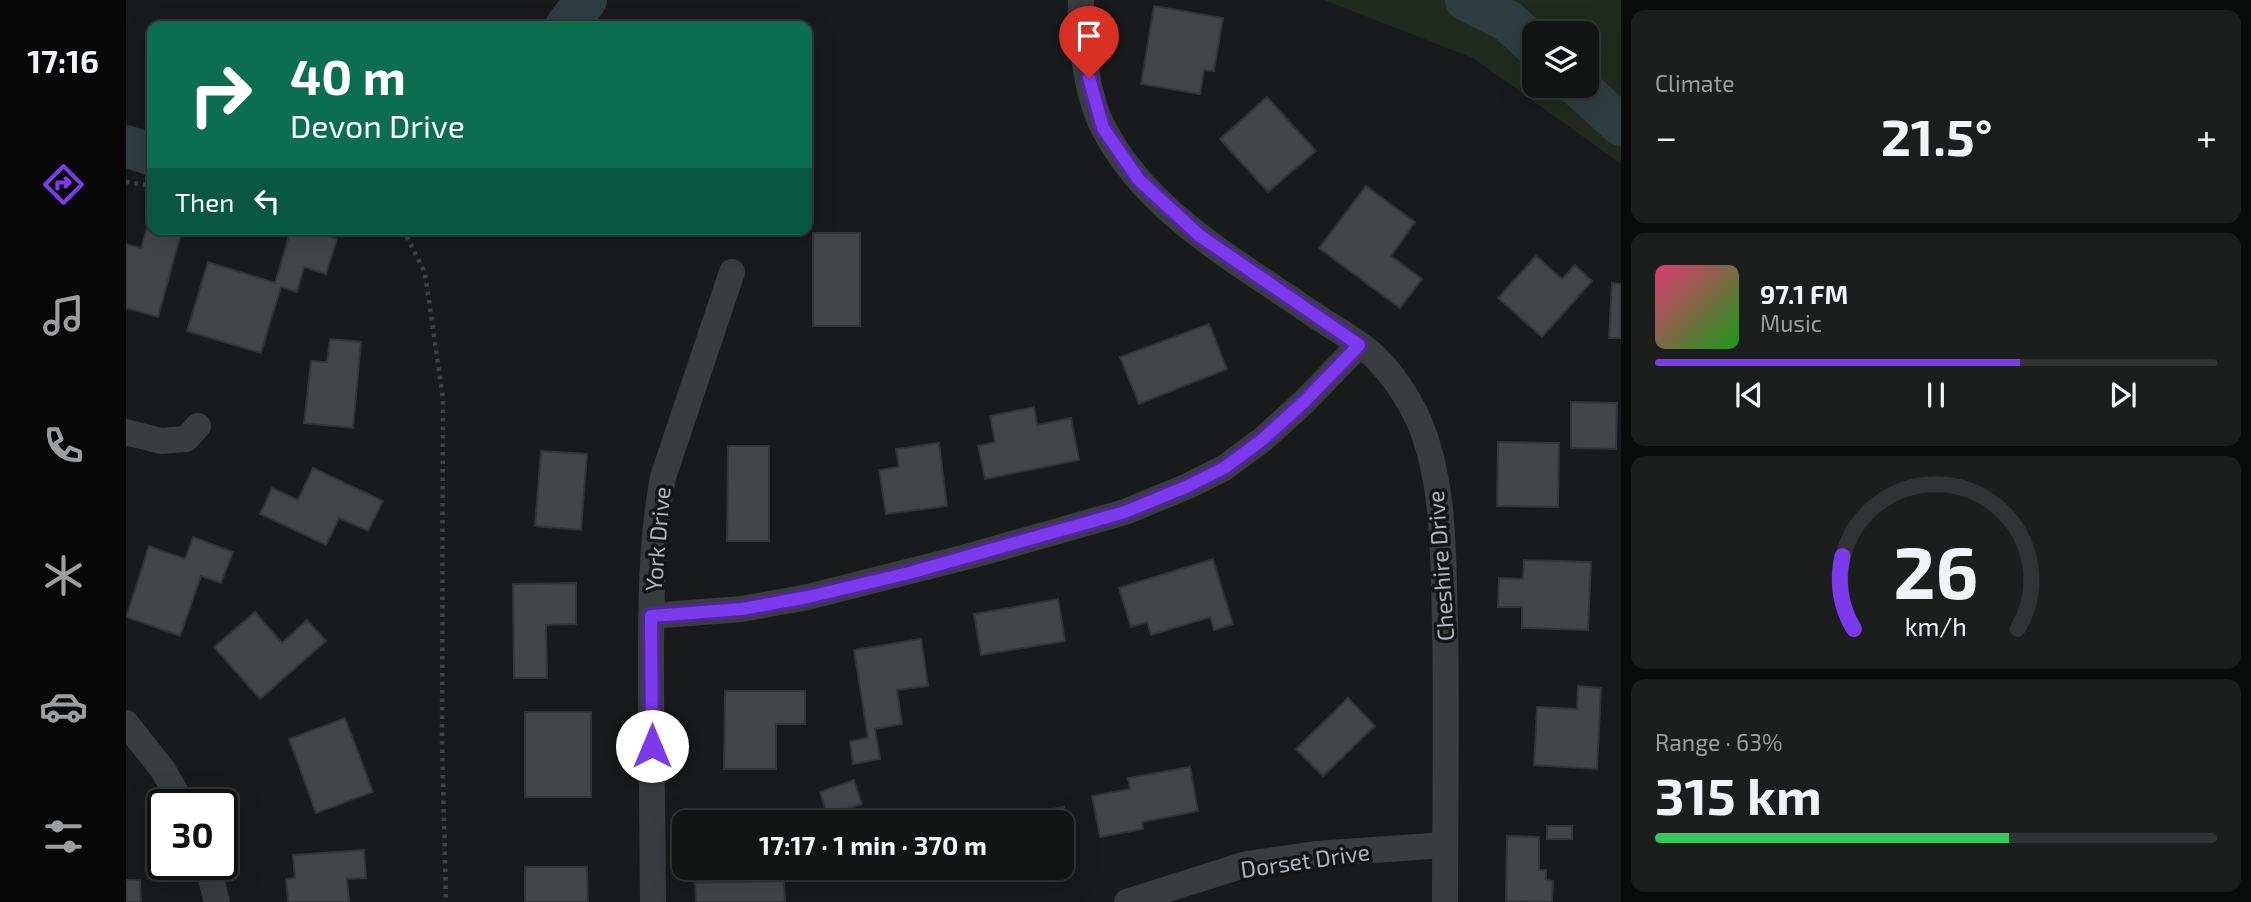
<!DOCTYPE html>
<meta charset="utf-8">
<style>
:root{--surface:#131414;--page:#1c1d1d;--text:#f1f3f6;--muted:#9d9ea0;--line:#323334;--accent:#7c3aed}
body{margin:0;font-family:"Exo 2",sans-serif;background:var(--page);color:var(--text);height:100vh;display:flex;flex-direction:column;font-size:26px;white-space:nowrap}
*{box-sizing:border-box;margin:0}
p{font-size:23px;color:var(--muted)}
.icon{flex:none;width:38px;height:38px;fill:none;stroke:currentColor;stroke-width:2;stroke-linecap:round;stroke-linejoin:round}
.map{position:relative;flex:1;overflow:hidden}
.details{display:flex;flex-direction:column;gap:10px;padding:10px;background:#0a0b0b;width:630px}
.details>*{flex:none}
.guide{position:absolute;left:21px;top:21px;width:665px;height:214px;border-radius:14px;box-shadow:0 7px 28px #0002,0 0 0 2px var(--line);background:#0b6e4f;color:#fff;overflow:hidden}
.controls{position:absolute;left:1396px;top:21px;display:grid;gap:14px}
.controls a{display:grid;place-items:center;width:77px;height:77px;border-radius:14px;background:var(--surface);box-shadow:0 7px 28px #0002,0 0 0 2px var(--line);font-size:35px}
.speed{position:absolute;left:21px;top:789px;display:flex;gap:14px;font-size:35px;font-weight:700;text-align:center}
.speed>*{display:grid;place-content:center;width:91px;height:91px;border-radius:50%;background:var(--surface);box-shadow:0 7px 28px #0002,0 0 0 2px var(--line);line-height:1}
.speed .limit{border:4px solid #111;border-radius:10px;background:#fff;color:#111}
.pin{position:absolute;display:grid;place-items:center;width:60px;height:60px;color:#fff;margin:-72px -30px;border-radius:50% 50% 50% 0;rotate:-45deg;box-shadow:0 0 7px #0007}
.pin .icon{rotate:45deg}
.me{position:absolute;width:77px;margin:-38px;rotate:0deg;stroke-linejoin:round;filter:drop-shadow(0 0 5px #0008)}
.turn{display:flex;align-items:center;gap:24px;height:147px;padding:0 28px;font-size:32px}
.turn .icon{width:91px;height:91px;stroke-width:2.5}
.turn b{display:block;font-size:49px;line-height:60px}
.then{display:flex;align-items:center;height:66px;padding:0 28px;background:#0003;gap:14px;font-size:26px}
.big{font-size:52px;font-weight:700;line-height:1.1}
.details .card{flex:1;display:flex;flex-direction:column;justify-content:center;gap:10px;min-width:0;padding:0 24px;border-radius:14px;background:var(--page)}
.details .dial{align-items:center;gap:0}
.dial svg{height:182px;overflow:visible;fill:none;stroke:var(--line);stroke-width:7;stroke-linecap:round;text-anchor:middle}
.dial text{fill:var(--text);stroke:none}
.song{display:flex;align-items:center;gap:21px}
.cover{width:84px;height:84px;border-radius:10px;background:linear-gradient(135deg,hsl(340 70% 55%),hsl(120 70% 35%))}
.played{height:7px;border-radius:4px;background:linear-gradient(90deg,var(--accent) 65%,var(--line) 65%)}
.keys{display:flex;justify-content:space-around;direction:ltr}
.heat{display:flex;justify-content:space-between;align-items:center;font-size:38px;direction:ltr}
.charge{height:10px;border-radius:5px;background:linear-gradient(90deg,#34c759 63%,var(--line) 0)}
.trip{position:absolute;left:546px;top:810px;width:402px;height:70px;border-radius:14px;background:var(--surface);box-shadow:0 7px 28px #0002,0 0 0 2px var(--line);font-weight:700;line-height:70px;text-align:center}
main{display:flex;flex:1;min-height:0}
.tabs{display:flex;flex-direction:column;width:126px;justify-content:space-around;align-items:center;background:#080808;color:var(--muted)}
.tabs .icon{width:49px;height:49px}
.tabs .current{color:var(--accent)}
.tabs b{font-size:32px;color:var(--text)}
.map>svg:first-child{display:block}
.green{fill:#222a20;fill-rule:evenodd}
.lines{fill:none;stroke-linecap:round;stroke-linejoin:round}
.river{stroke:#2e3d40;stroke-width:42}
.building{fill:#434548;stroke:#333437;stroke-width:2}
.path{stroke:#404447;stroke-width:4.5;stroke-dasharray:3.5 5;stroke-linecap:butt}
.minor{stroke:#3a3d40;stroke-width:26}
.route-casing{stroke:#51269a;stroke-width:18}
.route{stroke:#7c3aed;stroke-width:12}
.labels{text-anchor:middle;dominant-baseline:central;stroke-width:7;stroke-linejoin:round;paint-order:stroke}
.street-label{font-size:23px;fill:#abb5bb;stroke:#141516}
</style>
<main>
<nav class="tabs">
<b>17:16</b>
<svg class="icon current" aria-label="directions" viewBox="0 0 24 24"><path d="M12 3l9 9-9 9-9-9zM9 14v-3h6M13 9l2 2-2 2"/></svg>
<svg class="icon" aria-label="music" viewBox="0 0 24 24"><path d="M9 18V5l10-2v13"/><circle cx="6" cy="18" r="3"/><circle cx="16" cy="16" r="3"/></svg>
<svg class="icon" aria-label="phone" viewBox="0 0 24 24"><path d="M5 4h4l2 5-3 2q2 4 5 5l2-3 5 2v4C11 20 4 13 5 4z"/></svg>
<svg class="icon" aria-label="climate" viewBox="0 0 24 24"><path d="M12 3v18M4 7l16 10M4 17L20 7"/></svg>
<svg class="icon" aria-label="car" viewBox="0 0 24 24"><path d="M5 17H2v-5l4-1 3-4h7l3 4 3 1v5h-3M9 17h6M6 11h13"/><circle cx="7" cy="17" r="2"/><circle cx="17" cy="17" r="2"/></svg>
<svg class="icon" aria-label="filters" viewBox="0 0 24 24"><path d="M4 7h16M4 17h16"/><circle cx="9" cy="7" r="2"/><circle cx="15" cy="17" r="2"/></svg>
</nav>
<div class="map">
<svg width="1495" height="902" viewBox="0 0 1495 902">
<rect width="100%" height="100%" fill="#191a1b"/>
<path class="green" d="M1198 0H1495V164L1347 58ZM1409 33H1461V86H1409Z"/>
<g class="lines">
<path class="river" d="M1340 0 1382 21 1409 46
M440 26 460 0
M1452 86 1495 125
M0 146 26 155"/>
</g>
<path class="building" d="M1028 6 1097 18 1088 71 1078 70 1074 94 1015 84Z
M1141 97 1190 151 1142 192 1094 139Z
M1240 186 1289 222 1265 256 1296 279 1274 308 1193 248Z
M22 225 26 226V229H39L55 234 32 317 0 308V244L15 248Z
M165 229H180L211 239 200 274 178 267 171 292 155 287 135 353 61 331 82 262 149 283Z
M687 233H734V326H687Z
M1410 256 1436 279 1449 265 1466 281 1416 337 1372 298Z
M1486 283 1495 284V338H1483Z
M1083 324 1101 369 1013 404 994 357Z
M204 339 235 342 227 428 178 423 185 361 201 362Z
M1445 402 1491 403 1490 449 1445 448Z
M908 407 911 425 945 418 953 460 859 479 852 446 869 442 864 416Z
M1372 442 1433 443 1432 507 1371 506Z
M813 443 821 506 760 514 753 470 773 467 770 449Z
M602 446H643V541H601Z
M415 451 461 454 455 530 409 526Z
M187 468 257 501 242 531 213 518 200 545 134 514 146 488 172 500Z
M67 537 107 552 95 583 75 576 54 636 0 617 23 546 59 559Z
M1087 559 1107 624 1088 630 1084 617 1025 635 1021 622 1005 627 993 588Z
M1398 560 1465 562 1462 630 1396 628V607H1372L1373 578 1397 579Z
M450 583V624L420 625 421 678H388L387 584Z
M932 599 939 641 855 655 848 614Z
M129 612 156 643 181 620 200 641 134 699 88 647Z
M795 639 802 686 771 690 776 724 749 729 754 759 727 764 724 741 742 738 728 650Z
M1452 686 1475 688 1471 769 1408 765 1411 707 1451 709Z
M599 691H679V724H650V769H598Z
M1222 698 1249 726 1197 776 1170 749Z
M399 712H465V797H399Z
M219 718 247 792 190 813 163 739Z
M1064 767 1072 811 1016 822 1017 829 974 837 966 796 1004 789 1002 778Z
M728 780 736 804 701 815 694 792Z
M938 807 946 852 936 853V822H857Z
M778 813H810V822H778Z
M1421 826H1446V839H1421Z
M1381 836 1413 837V870H1420V880L1427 881 1426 902 1380 901Z
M238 850 240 878 221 879 223 902H162L160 879 169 878 167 855Z
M399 867H461L462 902H399Z
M743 868H810V880H743Z
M0 880H14L15 902H0Z
M658 881 659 902H570L569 883Z"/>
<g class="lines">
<path class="path" d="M0 182 26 186
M277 229 299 273 317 399 316 741 320 902"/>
<path class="minor" d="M955 0C954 37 960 96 978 129 1022 214 1114 263 1190 316 1209 329 1234 342 1250 358 1267 375 1282 398 1292 419 1319 480 1317 557 1319 622 1321 715 1319 809 1319 902
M0 432 35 441 60 439 72 426
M525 616 616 609 682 597 844 556 999 512 1062 486 1098 468 1136 440 1179 401 1233 345
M0 723 37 770 57 805
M81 864 91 902
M527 902C526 831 526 760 525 689 525 618 524 547 537 477L606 272
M1001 902 1121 864 1190 854 1319 845"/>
</g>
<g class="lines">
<defs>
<path id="route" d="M526 746 525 616 616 609 682 597 783 573 999 512 1062 486 1098 468 1136 440 1179 401 1233 345 1074 236 1013 180 977 128 963 78"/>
</defs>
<use href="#route" class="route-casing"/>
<use href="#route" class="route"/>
</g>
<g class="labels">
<g class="street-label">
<text transform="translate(531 539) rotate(-85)">York Drive</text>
<text transform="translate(1314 566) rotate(-94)">Cheshire Drive</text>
<text transform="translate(1179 860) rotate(-8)">Dorset Drive</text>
</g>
</g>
</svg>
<div class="controls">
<a><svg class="icon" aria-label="layers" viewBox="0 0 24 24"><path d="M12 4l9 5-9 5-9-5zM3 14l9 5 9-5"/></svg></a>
</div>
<div class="speed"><div class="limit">30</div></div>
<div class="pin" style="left:963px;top:78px;background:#d93025"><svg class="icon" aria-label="arrive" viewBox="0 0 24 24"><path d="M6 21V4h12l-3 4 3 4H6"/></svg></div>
<svg class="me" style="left:526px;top:746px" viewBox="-20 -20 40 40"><circle r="19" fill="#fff"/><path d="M0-13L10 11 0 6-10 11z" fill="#7c3aed"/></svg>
<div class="trip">17:17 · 1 min · 370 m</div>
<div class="guide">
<div class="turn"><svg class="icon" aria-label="right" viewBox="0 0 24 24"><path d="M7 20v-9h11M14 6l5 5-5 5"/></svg><div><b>40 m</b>Devon Drive</div></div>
<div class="then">Then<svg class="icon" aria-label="left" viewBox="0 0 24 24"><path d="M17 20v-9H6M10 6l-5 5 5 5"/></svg></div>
</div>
</div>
<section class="details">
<div class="card"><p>Climate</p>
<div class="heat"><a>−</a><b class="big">21.5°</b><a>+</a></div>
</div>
<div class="card">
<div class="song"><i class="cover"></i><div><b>97.1 FM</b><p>Music</p></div></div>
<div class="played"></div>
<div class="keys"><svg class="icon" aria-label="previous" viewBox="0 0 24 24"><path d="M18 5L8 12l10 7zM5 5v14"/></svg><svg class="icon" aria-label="pause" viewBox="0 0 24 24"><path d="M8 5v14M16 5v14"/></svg><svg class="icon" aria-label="next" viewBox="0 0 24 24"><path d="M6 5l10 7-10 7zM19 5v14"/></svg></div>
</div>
<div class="card dial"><svg viewBox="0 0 100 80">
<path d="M14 69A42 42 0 1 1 86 69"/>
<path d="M14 69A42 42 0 0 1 9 37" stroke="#7c3aed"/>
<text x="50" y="56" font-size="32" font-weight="700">26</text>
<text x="50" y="72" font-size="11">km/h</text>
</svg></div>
<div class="card"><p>Range · 63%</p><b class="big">315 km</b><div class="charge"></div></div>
</section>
</main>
